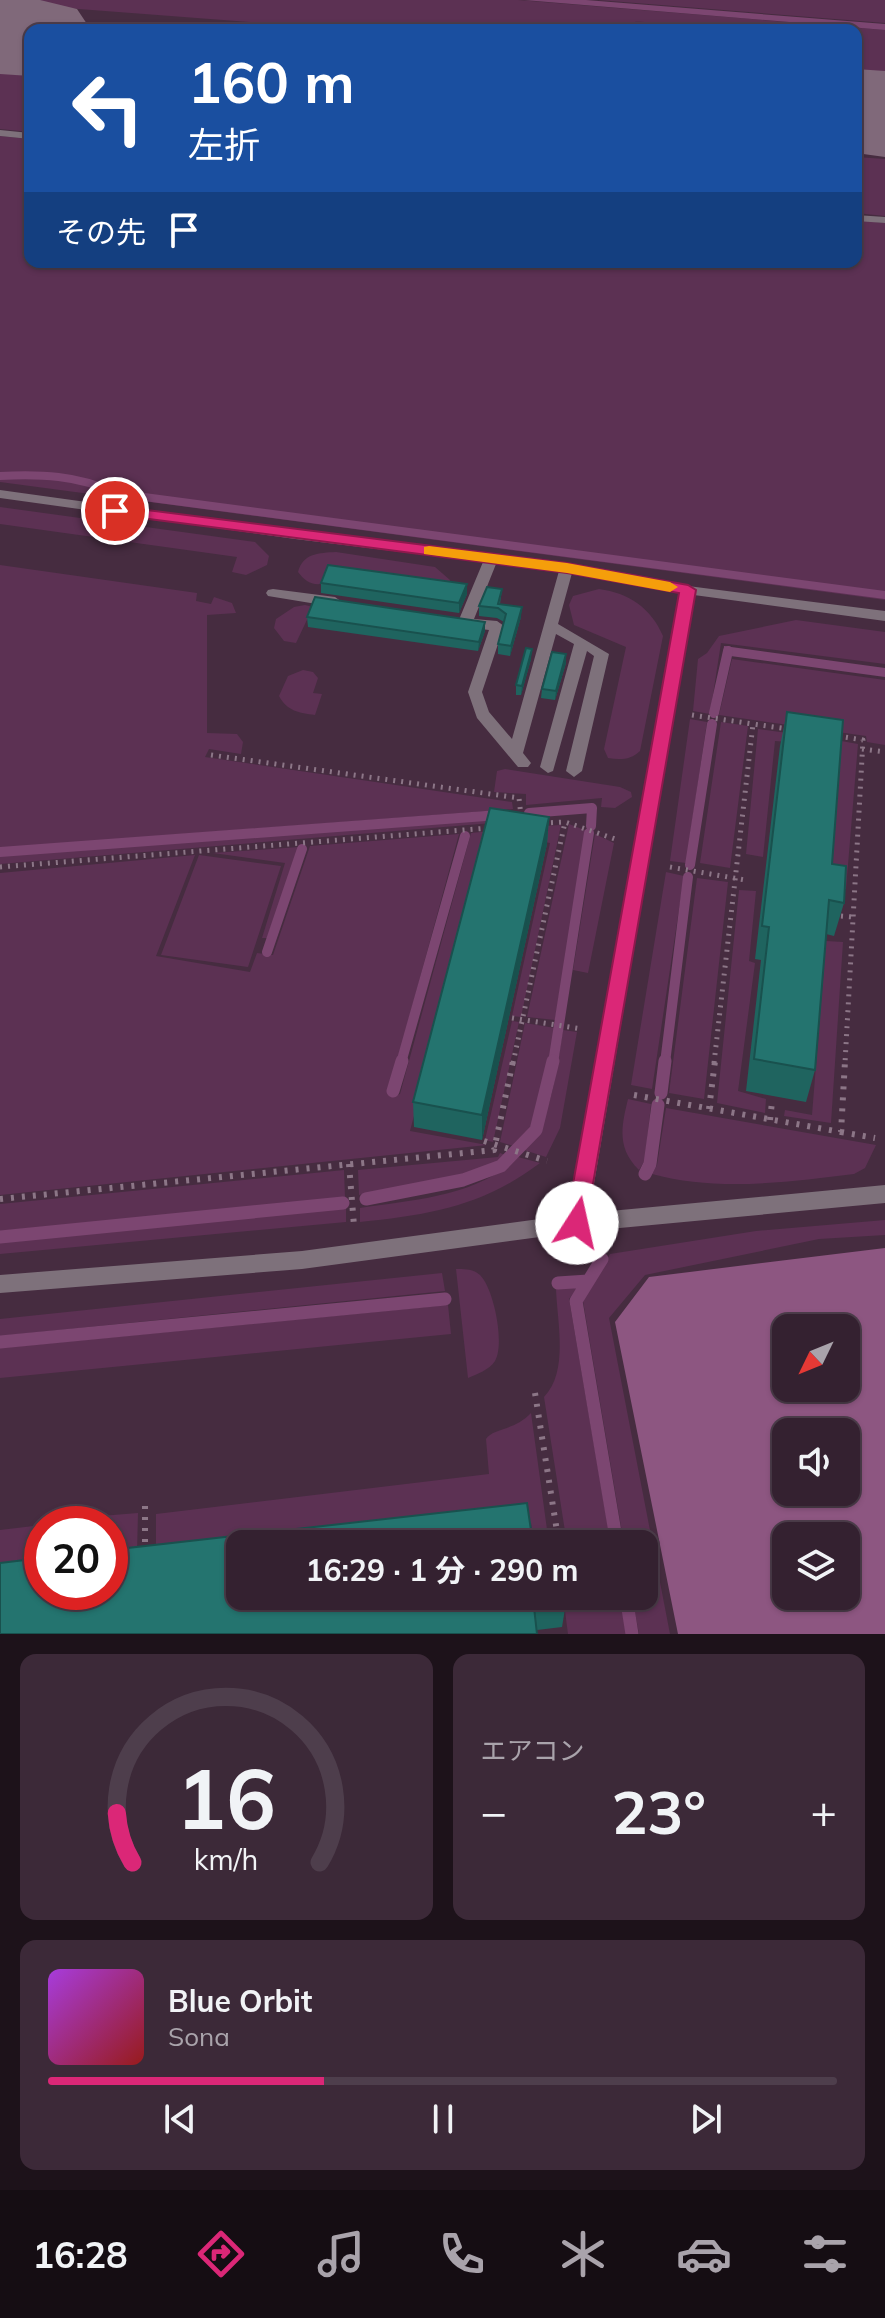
<!DOCTYPE html>
<html lang="ja">
<meta charset="utf-8">
<style>
:root{--surface:#342130;--page:#3c2938;--text:#f1f3f6;--muted:#a9a3ab;--line:#4e3e4c;--accent:#db2777}
body{margin:0;font-family:Mulish,"Noto Sans JP",sans-serif;background:var(--page);color:var(--text);height:100vh;display:flex;flex-direction:column;font-size:30px;white-space:nowrap}
*{box-sizing:border-box;margin:0}
p{font-size:26px;color:var(--muted)}
.icon{flex:none;width:44px;height:44px;fill:none;stroke:currentColor;stroke-width:2;stroke-linecap:round;stroke-linejoin:round}
.map{position:relative;height:1634px;overflow:hidden}
.drawer{display:flex;flex-direction:column;gap:20px;padding:20px;background:#1d121a;flex:1}
.drawer>*{flex:none}
.banner{position:absolute;left:24px;top:24px;width:838px;height:244px;border-radius:16px;box-shadow:0 2px 6px #0004,0 0 0 2px var(--line);background:#1a4fa0;color:#fff;overflow:hidden}
.needle{width:52px;rotate:227deg}
.controls{position:absolute;left:772px;top:1314px;display:grid;gap:16px}
.controls a{display:grid;place-items:center;width:88px;height:88px;border-radius:16px;background:var(--surface);box-shadow:0 2px 6px #0004,0 0 0 2px var(--line);font-size:40px}
.speed{position:absolute;left:24px;top:1506px;display:flex;gap:16px;font-size:40px;font-weight:700;text-align:center}
.speed>*{display:grid;place-content:center;width:104px;height:104px;border-radius:50%;background:var(--surface);box-shadow:0 2px 6px #0004,0 0 0 2px var(--line);line-height:1}
.speed .limit{border:12px solid #d22;background:#fff;color:#111}
.pin{position:absolute;display:grid;place-items:center;width:68px;height:68px;color:#fff;margin:-34px;border:4px solid #fff;border-radius:50%;box-shadow:0 2px 8px #0007}
.me{position:absolute;width:88px;margin:-44px;rotate:10deg;stroke-linejoin:round;filter:drop-shadow(0 0 6px #0008)}
.turn{display:flex;align-items:center;gap:28px;height:168px;padding:0 32px;font-size:36px}
.turn .icon{width:104px;height:104px;stroke-width:2.5}
.turn b{display:block;font-size:56px;line-height:68px}
.then{display:flex;align-items:center;height:76px;padding:0 32px;background:#0003;gap:16px;font-size:30px}
.big{font-size:60px;font-weight:700;line-height:1.1}
.drawer .card{flex:1;display:flex;flex-direction:column;justify-content:center;gap:12px;min-width:0;padding:0 28px;border-radius:16px;background:var(--page)}
.drawer .dial{align-items:center;gap:0}
.dial svg{height:208px;overflow:visible;fill:none;stroke:var(--line);stroke-width:7;stroke-linecap:round;text-anchor:middle}
.dial text{fill:var(--text);stroke:none}
.song{display:flex;align-items:center;gap:24px}
.cover{width:96px;height:96px;border-radius:12px;background:linear-gradient(135deg,hsl(280 70% 55%),hsl(0 70% 35%))}
.played{height:8px;border-radius:4px;background:linear-gradient(90deg,var(--accent) 35%,var(--line) 35%)}
.keys{display:flex;justify-content:space-around;direction:ltr}
.heat{display:flex;justify-content:space-between;align-items:center;font-size:44px;direction:ltr}
.drawer .tiles{flex:1;display:grid;gap:20px;grid-template-columns:1fr 1fr}
.card:last-child{grid-column:span 2}
.trip{position:absolute;left:226px;top:1530px;width:432px;height:80px;border-radius:16px;background:var(--surface);box-shadow:0 2px 6px #0004,0 0 0 2px var(--line);font-weight:700;line-height:80px;text-align:center}
.tabs{display:flex;height:128px;justify-content:space-around;align-items:center;background:#150d13;color:var(--muted)}
.tabs .icon{width:56px;height:56px}
.tabs .selected{color:var(--accent)}
.tabs b{font-size:36px;color:var(--text)}
.map>svg:first-child{display:block}
.green{fill:#5c3153}
.forest{fill:#8d5681;fill-rule:evenodd}
.water{fill:#7c4671}
.lines{fill:none;stroke-linecap:round;stroke-linejoin:round}
.stream-far2{stroke:#7c4671;stroke-width:8}
.stream-far1{stroke:#7c4671;stroke-width:10}
.stream{stroke:#7c4671;stroke-width:13}
.runway{fill:#80697a;fill-rule:evenodd}
.path-far1{stroke:#8c7687;stroke-width:5;stroke-dasharray:2 6;stroke-linecap:butt}
.path{stroke:#8c7687;stroke-width:6;stroke-dasharray:3 8;stroke-linecap:butt}
.lane{fill:#7e717b;fill-rule:evenodd}
.wall{fill:#1f645f}
.shaded-wall{fill:#19514e}
.building{fill:#24746f;stroke:#19514e;stroke-width:2}
.route{fill:#db2777;stroke:#8e194d;stroke-width:2}
.slow{fill:#f59e0b}
</style>
<div class="map">
<svg width="885" height="1634" viewBox="0 0 885 1634">
<rect width="100%" height="100%" fill="#462c40"/>
<path class="green" d="M0 0H518L885 30V76L856 73V30H673C656 20 627 18 612 30H354L0 3Z
M598 0H885V23Z
M0 73 30 76V132L0 129Z
M0 136 30 139V262H856V220L885 223V600L0 482Z
M856 157 885 159V216L856 213Z
M0 507 255 542 269 556 267 565 246 575 232 572 237 557 0 524Z
M336 552 435 567 450 580 448 586 329 570 321 584C310 585 304 580 298 572 303 553 319 553 336 552Z
M0 565 197 593 196 601 211 604 214 597 232 603 236 613 207 615V733L237 734 243 742 241 754 209 749 205 757 512 802 513 809 0 848Z
M599 589C629 593 651 608 663 636L640 751C631 760 620 760 608 758L604 749 626 647 574 625 569 605 573 596Z
M305 605 313 607 296 643 284 641 274 628 276 619 294 607Z
M796 620 885 632V664L721 643 710 714 693 711 698 659 707 653 719 636Z
M732 659 885 680V745L867 742 866 736 719 715Z
M303 670 313 672 318 678 313 693 322 694 315 715C299 713 287 711 279 696L288 676Z
M690 719 707 722 686 863 670 861Z
M721 722 748 726 730 868 700 863Z
M758 729 802 735 800 743 775 741 763 857 746 854Z
M819 737 858 744 846 889 830 887Z
M505 769 620 787 631 792 632 797 615 808 601 807 602 798 526 805V794L494 792 497 771Z
M517 816V821L0 864V854Z
M569 824 587 831 555 1020 527 1017Z
M561 825 521 1017 512 1016 550 843 524 838 527 827Z
M517 828 487 833 410 1131 487 1145 0 1195V873L195 855 156 956 250 972 257 953 273 955 310 846 459 834 389 1092 392 1097 400 1094 471 833Z
M595 834 614 843 588 973 573 970Z
M299 847 267 938H262L285 863 213 853Z
M199 855 281 866 248 967 161 955Z
M666 872 684 876 652 1089 631 1085Z
M697 878 728 882 704 1099 669 1093Z
M739 890 756 891 749 961 755 963 738 1091 766 1099 765 1113 717 1103Z
M826 941 843 942 831 1123 784 1116 785 1110 812 1115Z
M512 1021 519 1022 493 1142 485 1140Z
M525 1023 555 1028C548 1070 545 1114 517 1147L500 1142Z
M563 1030 577 1032 560 1128 546 1157 524 1150C553 1118 556 1071 563 1030Z
M628 1099 651 1104 645 1160 639 1170C617 1148 621 1128 628 1099Z
M666 1108 876 1145 865 1168 854 1174C787 1182 718 1192 652 1174L657 1165Z
M500 1153 508 1156C467 1185 407 1188 359 1195L358 1170 498 1157Z
M518 1157 540 1163C483 1206 430 1215 360 1222V1208C413 1200 477 1197 518 1157Z
M344 1170 345 1198 0 1231V1204Z
M346 1208V1222L0 1254V1242Z
M885 1220V1235L819 1239 645 1275 609 1318 670 1634H639L632 1596H644V1544H624L583 1301 610 1254 756 1231Z
M456 1269C466 1269 473 1269 480 1275 494 1289 505 1344 495 1361 489 1370 477 1374 468 1378Z
M442 1273 445 1291 0 1336V1319Z
M579 1286 569 1299 611 1544H567L544 1397C569 1371 557 1322 556 1288Z
M448 1305 451 1334 0 1378V1348Z
M531 1413 549 1544H534L531 1523 343 1544H240L156 1565V1514L489 1474 486 1439C493 1428 514 1431 531 1413Z
M138 1513 137 1553 110 1555V1524H88L89 1517Z
M42 1525V1577L0 1582V1530Z
M574 1596H620L626 1634H568L565 1611 576 1609Z"/>
<path class="forest" d="M885 1248V1634H678L615 1322 649 1277ZM786 1328H846V1388H786ZM786 1432H846V1492H786ZM786 1536H846V1596H786Z"/>
<path class="water" d="M524 0H586L885 24V30Z
M724 646 885 668V677L723 655Z"/>
<g class="lines">
<path class="stream-far2" d="M0 476C38 474 80 475 114 493L885 595"/>
<path class="stream-far1" d="M714 713 728 651
M529 813 592 808 591 826
M0 852 499 815
M690 865 712 724
M267 952 302 849
M401 1063 465 836
M553 1063 589 833
M665 1063 688 877"/>
<path class="stream" d="M393 1091 402 1061
M661 1093 665 1061
M645 1174 650 1164 658 1105
M366 1199 463 1180 501 1166 536 1130 553 1061
M0 1237 343 1203
M602 1259 576 1301 617 1544
M558 1283 588 1281
M0 1342 445 1299
M626 1596 632 1634"/>
<path class="runway" d="M0 0H40L77 9 91 30H30V76L0 74Z
M856 69 885 71V157L856 153Z"/>
<path class="path-far1" d="M692 715 753 724
M838 736 863 740 845 1063
M862 749 885 752
M211 755 519 798 521 816
M543 823 565 822 618 840
M0 867 489 828
M670 867 745 880
M841 916 853 917
M512 1018 582 1029
M513 1063 565 822
M714 1063 753 724 788 729"/>
<path class="path" d="M634 1095 841 1132 845 1061
M709 1109 715 1061
M770 1120 772 1102
M841 1132 875 1138
M484 1141 547 1161
M349 1164 354 1226
M0 1199 494 1150 513 1061
M535 1393 559 1544
M145 1506V1553
M79 1513V1524"/>
<path class="lane" d="M0 130 30 133V139L0 136Z
M856 215 885 217V223L856 221Z
M0 490 295 531 567 564 688 586 885 611V621L694 595 589 1213 885 1185V1203L577 1232 302 1269 0 1293V1275L302 1251 569 1215 680 593 572 573 558 624 609 654 582 771 574 777 566 771 594 656 587 651 553 771 548 773 540 767 574 644 556 634 523 753 531 763 528 767H518L477 718 468 692 489 630 465 627 458 622 483 562 295 539 0 498ZM496 564 559 571 512 739 489 712 482 692 504 626 497 621 474 619Z
M273 589 335 597 342 602 335 607 268 596 266 593 268 590Z"/>
</g>
<path class="wall" d="M321 583 467 584V594L459 613 321 593Z
M502 589 500 604 521 617 510 656 498 654V644L504 622 497 618 479 616V606Z
M307 617 485 622V631L478 651 308 627Z
M566 654V663L555 700 541 698 542 689Z
M531 659 521 695H516V685Z
M787 712 844 903 834 936 826 934 815 1070 806 1102 746 1091 761 960 755 959 780 746Z
M549 817 547 844 482 1140 414 1127 413 1102Z
M240 1544 566 1603 562 1627 537 1630Z"/>
<path class="shaded-wall" d="M467 584V594L459 613V603Z
M522 607 521 617 510 656 511 646Z
M485 622V631L478 651 479 642Z
M532 649 531 659 521 695 522 686Z
M566 654V663L555 700 556 691Z
M549 817 547 844 482 1140V1115Z"/>
<path class="building" d="M328 565 467 584 459 603 321 583Z
M487 587 502 589 498 604 522 607 511 646 498 644 506 614 498 608 479 606Z
M315 597 485 622 479 642 307 617Z
M526 648 532 649 522 686 516 685Z
M552 652 566 654 556 691 542 689Z
M787 712 843 720 832 864 846 866 844 903 829 900 815 1070 754 1059 769 927 762 926Z
M490 808 549 817 482 1115 413 1102Z
M527 1503 533 1544H240V1596H565L566 1603 534 1607 537 1634H0V1563L42 1558V1592H110V1550Z"/>
<path class="route" d="M115 506 567 563 688 585 696 590 585 1230 577 1233 569 1230 566 1223 679 593 567 573 110 514 108 511Z"/>
<path class="slow" d="M429 546 567 563 670 582 678 587 670 592 567 573 424 554V547Z"/>
</svg>
<div class="controls">
<a><svg class="needle" viewBox="-14 -14 28 28"><path d="M0-13l5 13h-10z" fill="#e53935"/><path d="M0 13l5-13h-10z" fill="#a9a3ab"/></svg></a>
<a><svg class="icon" aria-label="sound" viewBox="0 0 24 24"><path d="M4 9h4l5-4v14l-5-4H4zM17 9q2 3 0 6"/></svg></a>
<a><svg class="icon" aria-label="layers" viewBox="0 0 24 24"><path d="M12 4l9 5-9 5-9-5zM3 14l9 5 9-5"/></svg></a>
</div>
<div class="speed"><div class="limit">20</div></div>
<div class="pin" style="left:115px;top:511px;background:#d93025"><svg class="icon" aria-label="arrive" viewBox="0 0 24 24"><path d="M6 21V4h12l-3 4 3 4H6"/></svg></div>
<svg class="me" style="left:577px;top:1223px" viewBox="-20 -20 40 40"><circle r="19" fill="#fff"/><path d="M0-13L10 11 0 6-10 11z" fill="#db2777"/></svg>
<div class="trip">16:29 · 1 分 · 290 m</div>
<div class="banner">
<div class="turn"><svg class="icon" aria-label="left" viewBox="0 0 24 24"><path d="M17 20v-9H6M10 6l-5 5 5 5"/></svg><div><b>160 m</b>左折</div></div>
<div class="then">その先<svg class="icon" aria-label="arrive" viewBox="0 0 24 24"><path d="M6 21V4h12l-3 4 3 4H6"/></svg></div>
</div>
</div>
<section class="drawer">
<div class="tiles">
<div class="card dial"><svg viewBox="0 0 100 80">
<path d="M14 69A42 42 0 1 1 86 69"/>
<path d="M14 69A42 42 0 0 1 8 50" stroke="#db2777"/>
<text x="50" y="56" font-size="32" font-weight="700">16</text>
<text x="50" y="72" font-size="11">km/h</text>
</svg></div>
<div class="card"><p>エアコン</p>
<div class="heat"><a>−</a><b class="big">23°</b><a>+</a></div>
</div>
<div class="card">
<div class="song"><i class="cover"></i><div><b>Blue Orbit</b><p>Sona</p></div></div>
<div class="played"></div>
<div class="keys"><svg class="icon" aria-label="previous" viewBox="0 0 24 24"><path d="M18 5L8 12l10 7zM5 5v14"/></svg><svg class="icon" aria-label="pause" viewBox="0 0 24 24"><path d="M8 5v14M16 5v14"/></svg><svg class="icon" aria-label="next" viewBox="0 0 24 24"><path d="M6 5l10 7-10 7zM19 5v14"/></svg></div>
</div>
</div>
</section>
<nav class="tabs">
<b>16:28</b>
<svg class="icon selected" aria-label="directions" viewBox="0 0 24 24"><path d="M12 3l9 9-9 9-9-9zM9 14v-3h6M13 9l2 2-2 2"/></svg>
<svg class="icon" aria-label="music" viewBox="0 0 24 24"><path d="M9 18V5l10-2v13"/><circle cx="6" cy="18" r="3"/><circle cx="16" cy="16" r="3"/></svg>
<svg class="icon" aria-label="phone" viewBox="0 0 24 24"><path d="M5 4h4l2 5-3 2q2 4 5 5l2-3 5 2v4C11 20 4 13 5 4z"/></svg>
<svg class="icon" aria-label="climate" viewBox="0 0 24 24"><path d="M12 3v18M4 7l16 10M4 17L20 7"/></svg>
<svg class="icon" aria-label="car" viewBox="0 0 24 24"><path d="M5 17H2v-5l4-1 3-4h7l3 4 3 1v5h-3M9 17h6M6 11h13"/><circle cx="7" cy="17" r="2"/><circle cx="17" cy="17" r="2"/></svg>
<svg class="icon" aria-label="filters" viewBox="0 0 24 24"><path d="M4 7h16M4 17h16"/><circle cx="9" cy="7" r="2"/><circle cx="15" cy="17" r="2"/></svg>
</nav>
